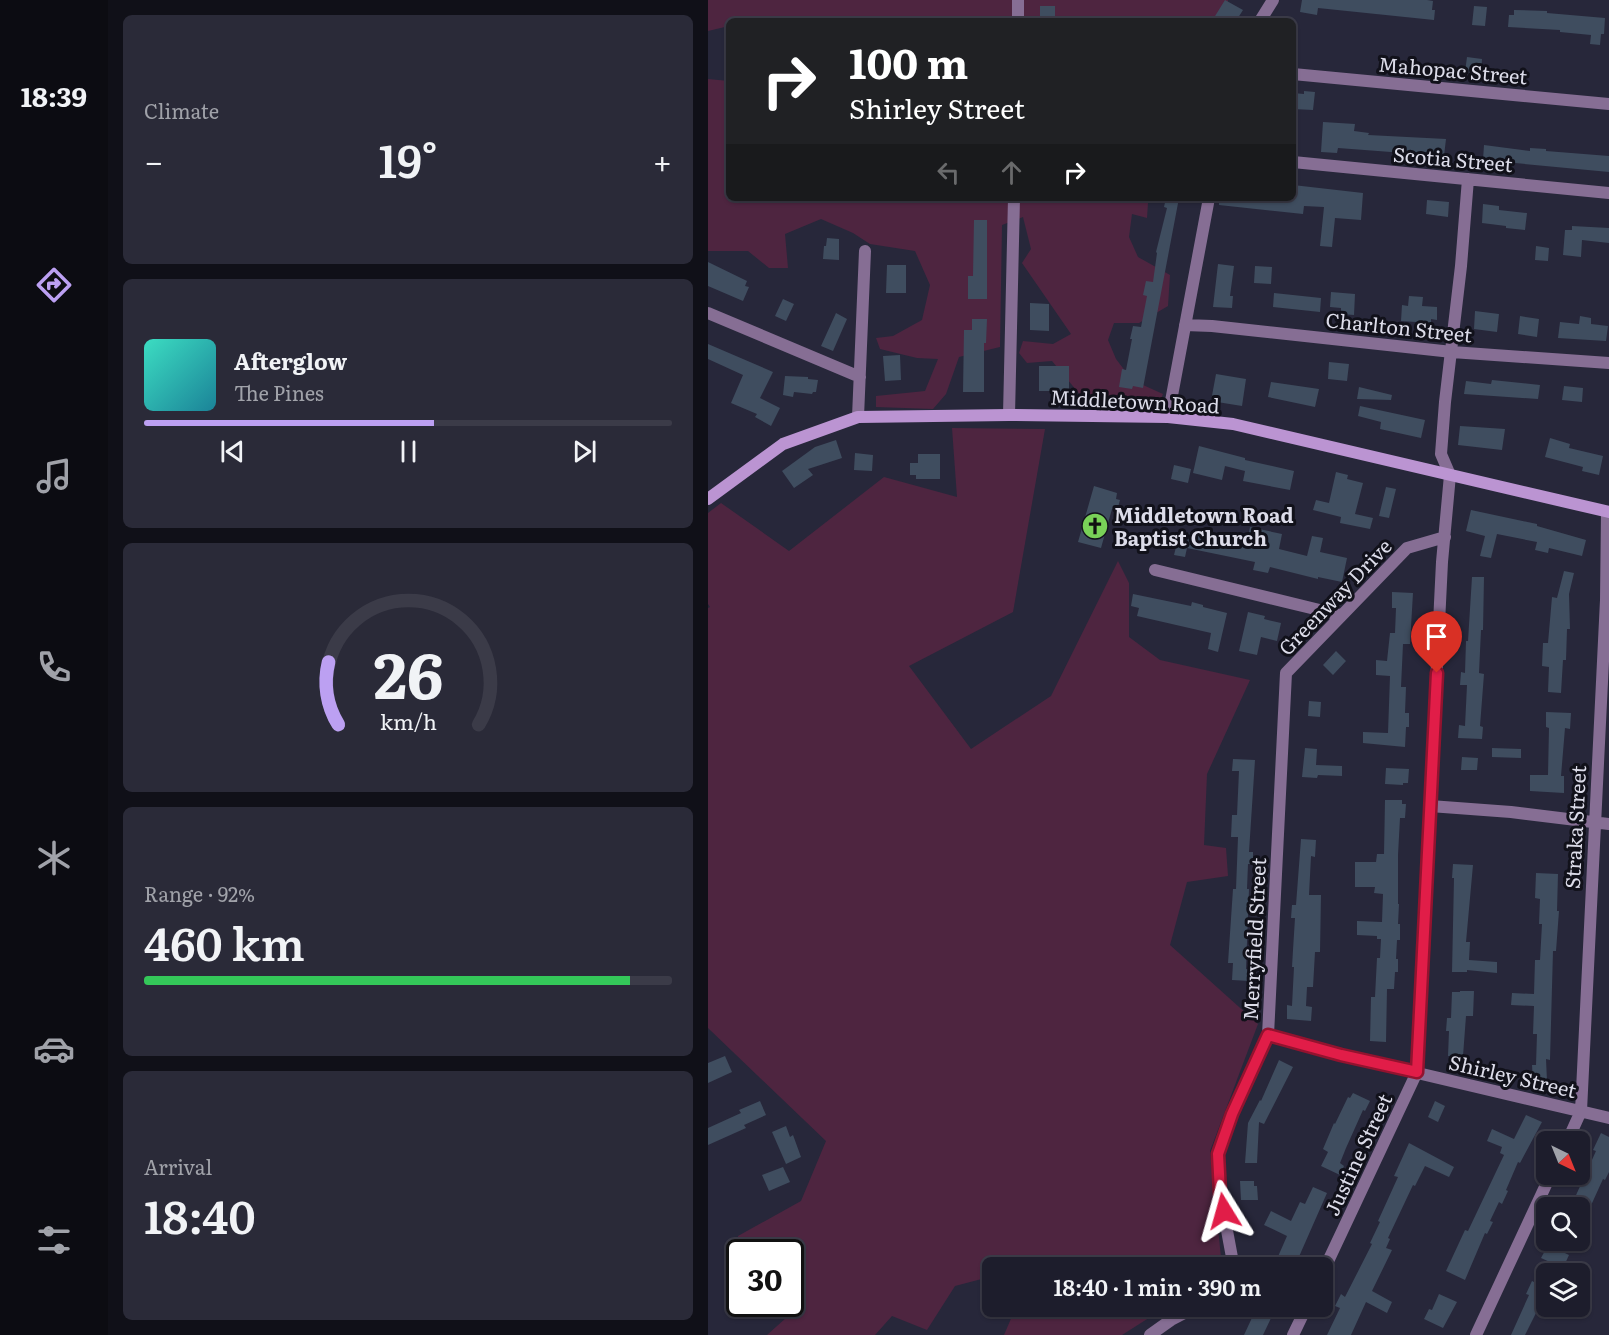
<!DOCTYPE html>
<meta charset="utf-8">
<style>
:root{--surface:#1d1d2c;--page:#2a2a38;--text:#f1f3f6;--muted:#a0a2a9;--line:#3b3b48;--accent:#bca0f2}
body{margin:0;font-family:Literata,serif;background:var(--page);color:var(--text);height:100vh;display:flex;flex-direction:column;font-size:22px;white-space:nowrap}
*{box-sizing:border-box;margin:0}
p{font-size:20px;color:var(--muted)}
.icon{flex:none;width:33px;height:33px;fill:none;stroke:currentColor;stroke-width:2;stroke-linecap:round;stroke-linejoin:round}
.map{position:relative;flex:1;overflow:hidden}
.side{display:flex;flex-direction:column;gap:15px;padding:15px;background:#101018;width:600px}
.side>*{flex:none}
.banner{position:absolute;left:18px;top:18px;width:570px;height:183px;border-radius:9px;box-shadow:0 2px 4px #0004,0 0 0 2px var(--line);background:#202124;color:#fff;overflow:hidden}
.needle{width:39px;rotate:137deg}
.buttons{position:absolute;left:828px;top:1131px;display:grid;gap:12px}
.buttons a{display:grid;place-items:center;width:54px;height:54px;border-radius:9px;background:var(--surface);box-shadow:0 2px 4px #0004,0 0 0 2px var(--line);font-size:30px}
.speed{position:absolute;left:18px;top:1239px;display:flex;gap:12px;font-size:30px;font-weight:700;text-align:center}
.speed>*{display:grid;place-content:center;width:78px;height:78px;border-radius:50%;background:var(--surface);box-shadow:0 2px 4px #0004,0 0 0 2px var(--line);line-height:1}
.speed .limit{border:3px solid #111;border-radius:9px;background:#fff;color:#111}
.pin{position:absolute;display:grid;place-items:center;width:51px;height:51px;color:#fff;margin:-62px -26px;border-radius:50% 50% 50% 0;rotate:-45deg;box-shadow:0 0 6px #0007}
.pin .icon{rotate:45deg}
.me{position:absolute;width:66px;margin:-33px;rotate:352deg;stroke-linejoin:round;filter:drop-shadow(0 0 4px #0008)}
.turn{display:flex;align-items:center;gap:21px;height:126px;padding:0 24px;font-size:27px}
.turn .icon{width:78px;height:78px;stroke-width:2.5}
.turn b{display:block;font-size:42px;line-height:51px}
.lanes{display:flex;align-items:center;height:57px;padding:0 24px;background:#0003;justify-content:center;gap:30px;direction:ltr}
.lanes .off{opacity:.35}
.big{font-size:45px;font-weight:600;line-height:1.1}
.side .tile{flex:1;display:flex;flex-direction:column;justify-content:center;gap:9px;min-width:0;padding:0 21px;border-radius:9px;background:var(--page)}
.side .dial{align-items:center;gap:0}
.dial svg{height:156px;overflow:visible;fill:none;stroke:var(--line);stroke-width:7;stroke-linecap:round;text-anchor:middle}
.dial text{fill:var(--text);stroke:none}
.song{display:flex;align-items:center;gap:18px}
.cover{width:72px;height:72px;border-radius:9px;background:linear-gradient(135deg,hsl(170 70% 55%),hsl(190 70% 35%))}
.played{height:6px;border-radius:3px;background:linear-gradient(90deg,var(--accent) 55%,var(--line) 55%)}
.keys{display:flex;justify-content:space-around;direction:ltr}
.heat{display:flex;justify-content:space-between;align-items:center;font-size:33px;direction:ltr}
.charge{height:9px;border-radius:4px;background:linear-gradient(90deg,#34c759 92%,var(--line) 0)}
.trip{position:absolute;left:274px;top:1257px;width:351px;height:60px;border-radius:9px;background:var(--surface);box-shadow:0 2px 4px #0004,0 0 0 2px var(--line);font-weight:600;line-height:60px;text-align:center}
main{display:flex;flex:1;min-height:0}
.dock{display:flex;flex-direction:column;width:108px;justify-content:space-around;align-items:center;background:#0c0c12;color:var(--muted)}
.dock .icon{width:42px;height:42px}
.dock .on{color:var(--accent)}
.dock b{font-size:27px;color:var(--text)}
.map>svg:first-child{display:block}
.green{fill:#4e2540}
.building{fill:#3f4d5f}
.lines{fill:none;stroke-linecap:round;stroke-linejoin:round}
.street{stroke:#866e94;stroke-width:12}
.secondary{stroke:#bb94d2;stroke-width:12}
.route-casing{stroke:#92132f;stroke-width:15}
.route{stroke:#e11d48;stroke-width:10}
.labels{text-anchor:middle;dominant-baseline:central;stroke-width:6;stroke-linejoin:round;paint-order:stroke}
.street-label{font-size:20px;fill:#dcdce9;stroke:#11111a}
.poi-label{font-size:20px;font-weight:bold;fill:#dcdce9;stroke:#11111a;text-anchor:start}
</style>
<main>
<nav class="dock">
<b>18:39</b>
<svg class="icon on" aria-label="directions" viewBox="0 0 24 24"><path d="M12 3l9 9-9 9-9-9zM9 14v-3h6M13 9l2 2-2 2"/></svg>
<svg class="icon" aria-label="music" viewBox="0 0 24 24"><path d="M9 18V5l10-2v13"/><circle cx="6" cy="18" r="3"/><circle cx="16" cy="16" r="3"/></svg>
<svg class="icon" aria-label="phone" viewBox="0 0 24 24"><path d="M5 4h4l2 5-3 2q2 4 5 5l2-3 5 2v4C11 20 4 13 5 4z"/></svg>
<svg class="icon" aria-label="climate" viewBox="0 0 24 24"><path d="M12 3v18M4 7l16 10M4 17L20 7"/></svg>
<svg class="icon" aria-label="car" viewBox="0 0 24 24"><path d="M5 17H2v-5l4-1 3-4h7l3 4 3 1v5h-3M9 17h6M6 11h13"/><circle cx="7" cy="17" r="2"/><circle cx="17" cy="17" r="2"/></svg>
<svg class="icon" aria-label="filters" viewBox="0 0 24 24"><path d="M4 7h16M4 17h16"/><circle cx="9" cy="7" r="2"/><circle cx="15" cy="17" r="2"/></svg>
</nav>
<section class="side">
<div class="tile"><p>Climate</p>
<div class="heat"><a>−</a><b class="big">19°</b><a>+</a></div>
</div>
<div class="tile">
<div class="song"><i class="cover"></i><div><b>Afterglow</b><p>The Pines</p></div></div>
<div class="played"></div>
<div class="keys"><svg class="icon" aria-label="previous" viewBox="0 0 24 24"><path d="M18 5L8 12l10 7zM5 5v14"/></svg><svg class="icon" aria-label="pause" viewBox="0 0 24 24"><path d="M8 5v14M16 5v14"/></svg><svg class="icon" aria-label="next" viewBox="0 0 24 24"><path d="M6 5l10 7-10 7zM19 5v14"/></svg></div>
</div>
<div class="tile dial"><svg viewBox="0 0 100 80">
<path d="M14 69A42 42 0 1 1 86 69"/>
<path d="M14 69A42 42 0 0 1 9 37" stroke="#bca0f2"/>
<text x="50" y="56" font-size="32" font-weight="700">26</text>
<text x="50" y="72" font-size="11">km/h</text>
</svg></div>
<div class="tile"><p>Range · 92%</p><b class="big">460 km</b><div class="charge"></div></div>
<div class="tile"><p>Arrival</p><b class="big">18:40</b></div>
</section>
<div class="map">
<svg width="901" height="1335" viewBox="0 0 901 1335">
<rect width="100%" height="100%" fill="#27273a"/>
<path class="green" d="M0 0H520L518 21H21V26L0 31Z
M0 79 21 81V198H435L440 203 439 218 424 214 421 237 430 257 462 275 460 306 431 323H406L400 340 408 359 424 380 455 394 449 409 434 408 421 396 374 397 344 361 319 363 311 353 315 341 345 344 363 334 314 263 323 249 315 217 294 225 292 347 251 357 238 394 225 409 168 407V396L217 391 230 359 209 358 172 349 168 338 185 336 214 320 222 285 207 251 162 244 145 233 113 219 77 234 80 268H61L40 251H0Z
M244 428 337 429 305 612 201 666 263 749 343 696 410 561 421 583V637L452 660 542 680 499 774 496 845 518 848 520 876 479 882 462 945 550 1024 502 1151 514 1267 285 1268V1276L247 1286 219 1330 184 1316 167 1335H59L88 1309 78 1304H82V1252H32L31 1264 30 1236 93 1201 118 1141 0 1028V608L2 607 0 604V513L13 503 81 551 176 477 249 497Z
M308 1307V1306L458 1307 414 1335H296Z"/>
<path class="building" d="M517 0 535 10 528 21H504Z
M594 0H719L725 1 724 10H727L726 20 610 8 609 15 592 12Z
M332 6H347V21H332Z
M766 6 779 7 777 26 764 25Z
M806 10 839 11V13L897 18 896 34H893L892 45 882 44 883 35 852 32V30L800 27 801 15H806Z
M759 57 774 59 773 74 757 72Z
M596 91 607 92 605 110 585 109V93L596 94Z
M615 122 647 124 646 131 661 133 660 135 738 139 736 156 630 148 629 153 613 152Z
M776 145 822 151V148L838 149V151L901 156V172L775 160Z
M585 185 655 193 653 220 627 218 624 247 612 246 616 207 596 206 595 214 511 205V198H585Z
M458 198H471L435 388 425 386 424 389 411 387 414 369 418 370 424 339H422L425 326 433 327 439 296 435 295 438 281 445 282 449 253 448 252 459 208 456 207Z
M719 200 741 202 740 217 718 214Z
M775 204 791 206V210L819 213 817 230 798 228V226L774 223Z
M266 220H279V299H260V276H265Z
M864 226 901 228V243L874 240 873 257 855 255 857 230H864Z
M119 238 131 239V260L115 259 116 246H118Z
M828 246 841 248 840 261 827 260Z
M0 262 39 281 37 286 41 287 35 301 0 286Z
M510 264 526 266 522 296H525L524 308 505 307Z
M179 265H198V293H178Z
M547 266 564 267 563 284 546 283Z
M623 292 647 294 646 315 633 314V308L622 307Z
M566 293 613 298 612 312 565 307Z
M701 296 715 297 714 306 729 307V320L723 319V323L693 321 694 305 700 306Z
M75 299 86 304 78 321 67 316Z
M322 303 341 304V331L322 330Z
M767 311 791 314 789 332 766 329Z
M128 313 139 319 125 351 113 346Z
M812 316 831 319 829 337 810 334Z
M872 316 883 318V324L900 326 898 341 850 338 852 322 871 324Z
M264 319H279L278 343H276V392H255L256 330H264Z
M0 344 65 372 52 398 72 408 63 426 47 417 49 414 23 403 35 375 0 359Z
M192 355 193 380 177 381 175 356Z
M621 362 641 364 639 381 620 379Z
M331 366H361V391H331Z
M508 374 538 379 534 406 503 401Z
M77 376 100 377V379L110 380 108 392H105L104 394 86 392 85 397 75 395Z
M784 380 832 385 830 399 756 394 758 381 783 384Z
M563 382 611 389 607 407 560 397Z
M856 386 875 388 874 402 854 400Z
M651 387 684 395 683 400 649 399Z
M652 406 717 420 713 438 672 429 673 422 650 416Z
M752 426 797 429 794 450 750 445Z
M842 438 862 444 861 448 895 456 891 475 874 471 875 467 837 457Z
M128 440 134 458 100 469 105 475 86 488 74 471 107 447Z
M491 446 537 458V460L586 471 582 490 535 481 537 471 517 466 514 480 485 473Z
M147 453 165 455 164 471 146 470Z
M210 454H232V479H208V475H202V463H210Z
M466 465 483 469 480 483 463 479Z
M628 472 640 475 639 479 655 483 647 514 665 518 662 529 632 523 633 517 605 510 608 500 621 503Z
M386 486 409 493 408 499 412 500 409 511 404 509 393 548 370 542Z
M678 487 688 489 681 518 671 516Z
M763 510 829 524V526L878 540 874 556 841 548 840 553 827 550 829 542 789 534 783 558 772 556 777 536 758 531Z
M542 527 574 534 571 549 599 556 604 536 615 538 612 552 639 558 634 582 610 577V579L562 567 560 573 545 570 547 562 479 548 477 557 466 555 472 531 538 548Z
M856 571 866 573 861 594 862 629H859L858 660H855L853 693 840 692 841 667 834 666 835 643H840L844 597 849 598Z
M764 577H776L775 630H773L771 673 776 674 772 726 775 727 774 739 750 738 751 725 757 726 759 685H752L753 672 757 673 758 641H760Z
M684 592 705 593 702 644H695L693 687H698L697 713H701V727H698L697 747 655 743V732L680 733 682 676 668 675V660L679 661 682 633H687L688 608H684Z
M425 594 483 606 484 602 495 605V607L519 613 510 652 500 649 503 633 429 616 431 608 423 606Z
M540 612 557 616 556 619 573 623 569 641 553 637 549 655 531 651Z
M628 651 638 661 625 675 615 665Z
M601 701 613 702 612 717 600 716Z
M838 712 863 713 862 729 857 728 853 776H856V793L822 791V775H840L841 728 838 727Z
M597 748 609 749 608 765 634 766V776L610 775 609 778 594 777Z
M784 748 813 749V758L784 757Z
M754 757 770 758 769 770H753Z
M525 759 547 760 541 852H545V864H540L539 889H541L538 969 542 970V981L524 980 525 963H520L525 889H528L530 837H523L524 815H529L531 771H524Z
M678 768 701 769 700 783H695V785L677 784Z
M677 800H694V804H698L697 818H692L690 855V904H691L690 924H692V940H689L688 959H690V972H687L686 989H679L678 1042 662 1041 663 997H667L669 958H672L673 939H669V936L649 935V921L674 922 675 894 666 893 667 887H647V862H668L669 854H676Z
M593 839 608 840 607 857 603 856 601 895H613L612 952H607L605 987H599L598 1006 604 1007 603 1021 579 1019V1005L584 1006 586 967H584L585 950 587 918H583L584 905H588Z
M745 864 765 865 758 942H762L761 960 789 962V973L759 970V972H744L746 878H744Z
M828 873 850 874 849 911H851L848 951H845L842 1060 838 1059 839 1081 825 1082 824 1065H828L829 1034H825L826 1006 803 1005 804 993 826 994 827 960H832L834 924H831L832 899 827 898Z
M752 991H766L765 1016H758L755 1056H740L741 1031H738L739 1018H743L744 992H752Z
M17 1056 24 1072 0 1083V1063Z
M571 1060 585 1067 556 1124 551 1122 549 1163H537L540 1123 552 1100 553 1101Z
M645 1093 662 1101 657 1111 655 1110 638 1148 632 1163 636 1166 632 1175 613 1166 620 1152 615 1149 626 1123 627 1124 640 1097 642 1098Z
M52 1101 58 1115 36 1125 38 1128 0 1145V1128L33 1113 31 1110Z
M727 1101 737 1106 730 1122 720 1117Z
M818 1115 834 1122 812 1163 810 1162 798 1190 800 1191 794 1204 791 1202 782 1221 785 1222 779 1234 777 1233 757 1280 738 1271 757 1230 760 1231 796 1155 792 1153 794 1147 779 1141 784 1129 806 1139Z
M78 1126 82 1137 85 1135 93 1157 78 1164 64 1132Z
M893 1133 901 1137V1172L897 1180 895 1179 880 1212 864 1204 888 1151 885 1150Z
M701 1143 746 1167 741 1177 717 1166 707 1186 705 1185 680 1238 682 1239 678 1248 684 1250 664 1291 684 1302 679 1313 658 1302 643 1335H619L632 1308 627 1306 633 1294 637 1297 664 1244 662 1243 672 1222 670 1221 690 1177 686 1176Z
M75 1167 82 1182 61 1191 54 1175Z
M532 1181H546V1186H549L550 1200H533Z
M605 1187 619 1193 586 1268H565L579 1236 556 1225 563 1211 583 1221 592 1202 597 1204Z
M840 1245 861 1255 855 1268 833 1258Z
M824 1281 838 1288V1293L817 1335H803L821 1295 818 1294Z
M731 1294 749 1302 735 1328 716 1319 721 1309 724 1310Z
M549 1307 565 1314 555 1335H536Z"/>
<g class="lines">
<path class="street" d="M310 21V0
M552 21 565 0
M585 74 901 104
M585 162 901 193
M0 313 152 377
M477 325 504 326 744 352 901 363
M301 415 306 198
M150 417 157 251
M460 417 501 198
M447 570 632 615
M722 806 803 812 901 824
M560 1035 633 1055 901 1118
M859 1142 873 1111 898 600 899 512
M526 1268 512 1193 510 1154 524 1114 560 1035 578 673 699 548 737 537
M615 1272 709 1072 734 562 742 475 733 454 737 402 753 266 760 179
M442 1335 463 1320 490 1306
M585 1335 599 1306
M768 1335 843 1174"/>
<path class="secondary" d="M0 499 75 444 150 417 301 415 460 417 525 424 901 512"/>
</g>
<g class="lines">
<defs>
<path id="route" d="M516 1211 512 1193 510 1154 524 1114 560 1035 633 1055 709 1072 729 673"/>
</defs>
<use href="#route" class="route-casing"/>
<use href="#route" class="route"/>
</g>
<defs>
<symbol id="church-disc" viewBox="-11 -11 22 22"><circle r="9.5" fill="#79d158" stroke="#11111a"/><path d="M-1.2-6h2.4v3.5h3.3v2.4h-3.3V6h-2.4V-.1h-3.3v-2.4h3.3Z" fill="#111"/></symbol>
</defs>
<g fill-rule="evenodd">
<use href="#church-disc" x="372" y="511" width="30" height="30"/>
</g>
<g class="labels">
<g class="street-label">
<text transform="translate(745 69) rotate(5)">Mahopac Street</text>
<text transform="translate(745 158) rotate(5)">Scotia Street</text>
<text transform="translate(691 326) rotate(6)">Charlton Street</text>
<text transform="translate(427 400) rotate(3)">Middletown Road</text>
<text transform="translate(626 596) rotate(-46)">Greenway Drive</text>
<text transform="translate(866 827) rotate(-87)">Straka Street</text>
<text transform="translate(545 939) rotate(-87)">Merryfield Street</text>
<text transform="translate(805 1075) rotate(13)">Shirley Street</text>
<text transform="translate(649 1154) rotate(-65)">Justine Street</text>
</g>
<g class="poi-label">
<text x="406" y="514">Middletown Road<tspan x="406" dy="23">Baptist Church</tspan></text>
</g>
</g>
</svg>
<div class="buttons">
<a><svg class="needle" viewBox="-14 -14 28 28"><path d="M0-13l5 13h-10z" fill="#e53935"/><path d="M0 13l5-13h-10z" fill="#a0a2a9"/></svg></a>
<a><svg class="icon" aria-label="search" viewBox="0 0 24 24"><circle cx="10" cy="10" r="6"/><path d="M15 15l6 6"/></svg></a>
<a><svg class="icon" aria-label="layers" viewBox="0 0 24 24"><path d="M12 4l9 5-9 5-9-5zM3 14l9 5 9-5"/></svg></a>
</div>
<div class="speed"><div class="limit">30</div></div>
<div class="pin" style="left:729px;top:673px;background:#d93025"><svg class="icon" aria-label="arrive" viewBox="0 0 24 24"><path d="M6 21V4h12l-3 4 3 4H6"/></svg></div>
<svg class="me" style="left:516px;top:1211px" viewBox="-20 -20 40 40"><path d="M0-17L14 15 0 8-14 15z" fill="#e11d48" stroke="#fff" stroke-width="4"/></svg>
<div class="trip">18:40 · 1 min · 390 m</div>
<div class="banner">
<div class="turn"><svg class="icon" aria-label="right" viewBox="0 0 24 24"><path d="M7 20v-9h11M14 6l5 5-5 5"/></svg><div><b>100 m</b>Shirley Street</div></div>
<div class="lanes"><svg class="icon off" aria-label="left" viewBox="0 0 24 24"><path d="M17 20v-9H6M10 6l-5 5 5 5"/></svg><svg class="icon off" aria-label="ahead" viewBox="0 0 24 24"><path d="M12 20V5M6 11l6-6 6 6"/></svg><svg class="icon" aria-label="right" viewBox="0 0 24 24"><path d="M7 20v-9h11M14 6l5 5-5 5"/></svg></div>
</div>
</div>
</main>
